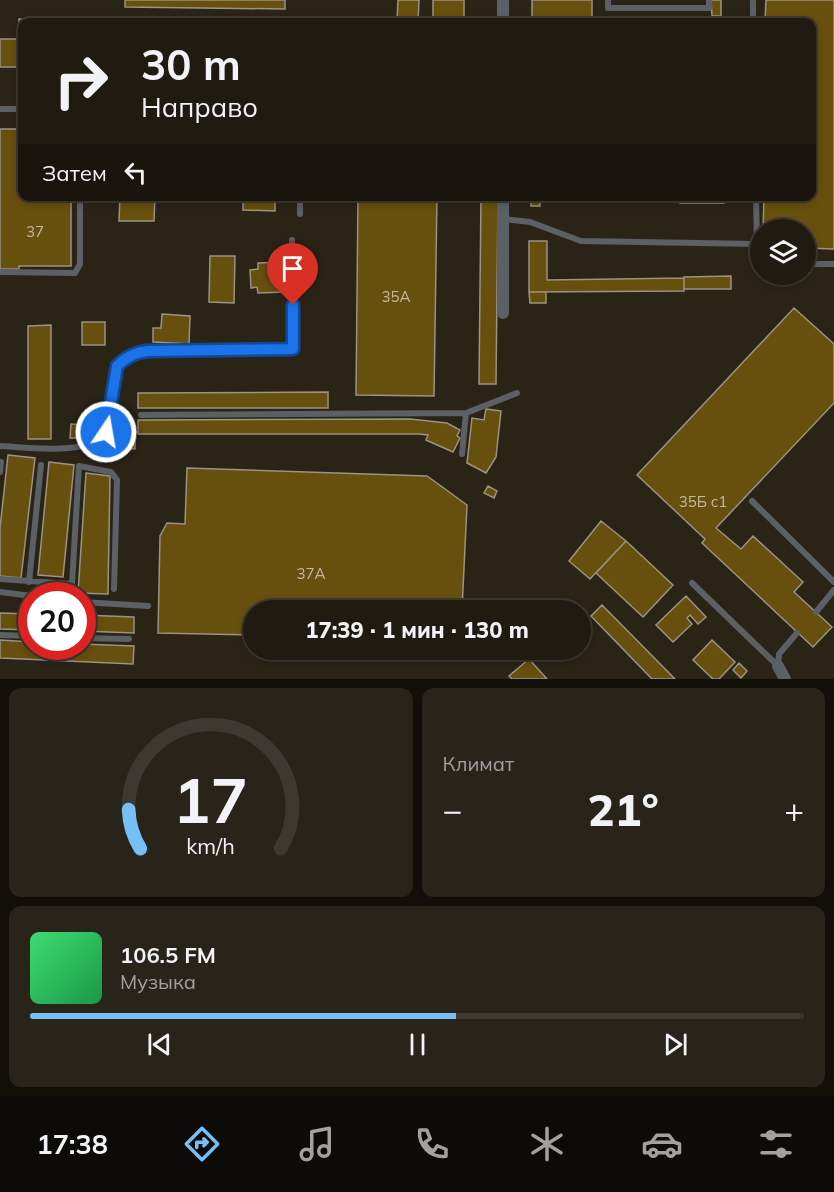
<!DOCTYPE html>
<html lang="ru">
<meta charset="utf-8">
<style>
:root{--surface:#201b11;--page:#28241a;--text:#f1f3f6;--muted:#a2a19f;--line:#3d3931;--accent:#77bff7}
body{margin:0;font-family:Mulish,sans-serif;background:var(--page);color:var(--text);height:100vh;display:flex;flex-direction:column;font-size:22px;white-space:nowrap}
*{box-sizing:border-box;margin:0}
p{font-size:20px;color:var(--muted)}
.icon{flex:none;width:33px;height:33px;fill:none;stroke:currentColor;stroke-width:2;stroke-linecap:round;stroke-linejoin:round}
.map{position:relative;height:679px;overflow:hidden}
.drawer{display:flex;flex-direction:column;gap:9px;padding:9px;background:#120f09;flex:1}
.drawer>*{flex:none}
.guide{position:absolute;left:18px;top:18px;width:798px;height:183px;border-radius:12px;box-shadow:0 3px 9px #0003,0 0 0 2px var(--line);background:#201b11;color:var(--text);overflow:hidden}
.fabs{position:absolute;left:750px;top:219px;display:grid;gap:12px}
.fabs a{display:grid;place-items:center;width:66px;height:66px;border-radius:50%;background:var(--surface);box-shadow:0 3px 9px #0003,0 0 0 2px var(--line);font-size:30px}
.speed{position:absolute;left:18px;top:582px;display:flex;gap:12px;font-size:30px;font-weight:700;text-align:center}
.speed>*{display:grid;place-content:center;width:78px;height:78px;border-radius:50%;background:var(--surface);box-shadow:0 3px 9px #0003,0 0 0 2px var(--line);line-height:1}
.speed .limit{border:9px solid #d22;background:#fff;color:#111}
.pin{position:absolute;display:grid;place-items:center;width:51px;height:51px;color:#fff;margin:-62px -26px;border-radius:50% 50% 50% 0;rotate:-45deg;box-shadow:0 0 6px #0007}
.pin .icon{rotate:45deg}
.me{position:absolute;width:66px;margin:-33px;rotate:12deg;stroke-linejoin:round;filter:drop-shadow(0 0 4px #0008)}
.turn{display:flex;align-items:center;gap:21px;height:126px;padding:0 24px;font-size:27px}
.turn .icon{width:78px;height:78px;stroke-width:2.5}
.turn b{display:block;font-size:42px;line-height:51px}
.then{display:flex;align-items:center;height:57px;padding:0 24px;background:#0003;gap:12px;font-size:22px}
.big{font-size:45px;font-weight:800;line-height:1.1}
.drawer .widget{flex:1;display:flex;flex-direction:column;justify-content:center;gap:9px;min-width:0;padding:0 21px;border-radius:12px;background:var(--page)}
.drawer .dial{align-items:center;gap:0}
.dial svg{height:156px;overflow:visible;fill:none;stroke:var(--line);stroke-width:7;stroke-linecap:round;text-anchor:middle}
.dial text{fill:var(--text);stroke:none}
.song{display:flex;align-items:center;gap:18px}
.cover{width:72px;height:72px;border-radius:9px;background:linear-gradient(135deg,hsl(140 70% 55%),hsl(140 70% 35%))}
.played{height:6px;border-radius:3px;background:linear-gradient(90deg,var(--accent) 55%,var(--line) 55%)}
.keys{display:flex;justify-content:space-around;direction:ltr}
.heat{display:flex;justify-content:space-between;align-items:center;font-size:33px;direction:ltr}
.drawer .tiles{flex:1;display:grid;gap:9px;grid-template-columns:1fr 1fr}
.widget:last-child{grid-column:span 2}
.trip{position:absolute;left:243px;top:600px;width:348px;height:60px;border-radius:30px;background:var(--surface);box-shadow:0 3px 9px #0003,0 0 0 2px var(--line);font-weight:800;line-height:60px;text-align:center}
.tab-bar{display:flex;height:96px;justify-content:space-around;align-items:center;background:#0d0b07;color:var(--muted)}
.tab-bar .icon{width:42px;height:42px}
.tab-bar .selected{color:var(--accent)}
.tab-bar b{font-size:27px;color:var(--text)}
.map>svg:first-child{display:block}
.building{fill:#674f0e;stroke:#9b9383;stroke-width:1.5}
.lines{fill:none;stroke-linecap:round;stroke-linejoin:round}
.service{stroke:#5a6065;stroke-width:6}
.minor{stroke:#5a6065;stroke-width:12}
.route-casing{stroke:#114b97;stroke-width:15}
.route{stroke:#1a73e8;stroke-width:10}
.labels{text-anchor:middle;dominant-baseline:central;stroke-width:6;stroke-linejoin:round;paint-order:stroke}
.number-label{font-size:15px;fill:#c4bba5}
</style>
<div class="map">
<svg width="834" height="679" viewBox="0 0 834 679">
<rect width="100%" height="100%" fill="#2a2417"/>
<path class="building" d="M125 0H285V9L125 7Z
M398 0H419L418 22H397Z
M433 0H464V22H433Z
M532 0H592V22H532Z
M711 0H721V16H712Z
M766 0H834V249L806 248V230H763L764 196H812V22H765Z
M19 19 282 22H22V73H20Z
M325 19H347V22H325Z
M0 39H20V67H0Z
M0 129H22V196H71V266H19V269H0Z
M120 196H155L154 221H119Z
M243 196H275V211L243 210Z
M358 196H437L434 396 356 395Z
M481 196H498L496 384H479Z
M531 196H540V206H531Z
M680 196H724V203H680Z
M529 241H547V280L684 278V291L529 292Z
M210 256H235L234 303 209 302Z
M285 262 286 292 258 293 257 287 251 288 250 270 258 269V263Z
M731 276V289H684V277Z
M529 292H546V303H530Z
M794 308 834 344V403L716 528 741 549 753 536 803 582 794 592 832 627 813 647 702 543 705 539 637 475Z
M162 314 190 316 189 344 153 342V328H161Z
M82 322H105V345H82Z
M51 325V439H28V326Z
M328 392V408H138V393Z
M486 409 501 411 496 457 486 473 467 463 472 418 484 420Z
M410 419 447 423 460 430 457 436 460 438 453 452 426 440 428 435 419 434H138V420Z
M71 424 86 425V438H70Z
M122 436 135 437V449L121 448Z
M8 455 35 458 21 578 0 576V528Z
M49 462 74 465 63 577 38 575Z
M187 468 427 476 467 505 462 610H254V635L158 633 160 536 167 523 185 524Z
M86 473 110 476 108 594 78 593Z
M488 486 497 491 494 498 484 493Z
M601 521 626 541 590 579 569 561Z
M626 541 673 585 643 617 596 573Z
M43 584 61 585 60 592 42 590Z
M686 596 706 617 698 624 690 615 687 618 692 624 673 642 656 625Z
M602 605 675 679H652L591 616Z
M0 613 32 614V630L0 629Z
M82 615 134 617V633L82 631Z
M0 640 32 642V646H82V644L134 646 133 664 0 658Z
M712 640 735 662 719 679H713L693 660Z
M529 659 547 679H512L509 676Z
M739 663 747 671 741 678 733 670Z"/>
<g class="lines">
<path class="service" d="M608 0V8H709V0
M753 0V22
M0 109H22
M756 196 757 244
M300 214V196
M503 219 530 222 581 241 757 244 755 264H760
M806 264H834
M0 272 75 273 80 264V196
M141 415 466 413 517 393
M0 446C26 447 93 457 107 431 116 413 115 386 117 366L123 360 139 352 293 349 292 240
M462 454 466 413
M0 472 1 462
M752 501 834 582
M0 579 72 584 79 466 111 472 117 480 114 589
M29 582 41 465
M692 583 778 666
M0 592 32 596
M66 596 72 584
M82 602 148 606
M816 612 834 590
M0 635 32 636
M82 638 129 639
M778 666 779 654 797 633"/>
<path class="minor" d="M503 0V22
M503 313V196
M778 666 785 679"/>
</g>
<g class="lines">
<defs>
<path id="route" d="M106 432 117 366C126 357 135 352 148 351L293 349V305"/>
</defs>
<use href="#route" class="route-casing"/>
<use href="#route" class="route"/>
</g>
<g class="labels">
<g class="number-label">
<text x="35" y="231">37</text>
<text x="396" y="296">35А</text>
<text x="703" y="501">35Б с1</text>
<text x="311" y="573">37А</text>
</g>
</g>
</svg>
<div class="fabs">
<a><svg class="icon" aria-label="layers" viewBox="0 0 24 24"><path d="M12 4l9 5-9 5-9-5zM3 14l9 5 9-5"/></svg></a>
</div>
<div class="speed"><div class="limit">20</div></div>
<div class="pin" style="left:293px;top:305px;background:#d93025"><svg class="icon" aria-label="arrive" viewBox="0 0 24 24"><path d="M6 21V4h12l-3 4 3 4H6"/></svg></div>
<svg class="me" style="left:106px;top:432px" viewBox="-20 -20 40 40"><circle r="17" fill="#1a73e8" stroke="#fff" stroke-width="3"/><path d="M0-11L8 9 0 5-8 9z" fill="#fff"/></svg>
<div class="trip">17:39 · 1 мин · 130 m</div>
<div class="guide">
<div class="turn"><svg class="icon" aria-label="right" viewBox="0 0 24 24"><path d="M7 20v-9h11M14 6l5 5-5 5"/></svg><div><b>30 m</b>Направо</div></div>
<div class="then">Затем<svg class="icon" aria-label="left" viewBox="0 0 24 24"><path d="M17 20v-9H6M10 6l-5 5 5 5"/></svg></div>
</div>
</div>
<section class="drawer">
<div class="tiles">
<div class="widget dial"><svg viewBox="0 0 100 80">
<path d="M14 69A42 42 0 1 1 86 69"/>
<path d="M14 69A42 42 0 0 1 8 49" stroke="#77bff7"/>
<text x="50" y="56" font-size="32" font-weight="700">17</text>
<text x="50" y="72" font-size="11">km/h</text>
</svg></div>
<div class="widget"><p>Климат</p>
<div class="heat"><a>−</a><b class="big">21°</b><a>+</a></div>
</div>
<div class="widget">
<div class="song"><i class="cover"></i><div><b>106.5 FM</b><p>Музыка</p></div></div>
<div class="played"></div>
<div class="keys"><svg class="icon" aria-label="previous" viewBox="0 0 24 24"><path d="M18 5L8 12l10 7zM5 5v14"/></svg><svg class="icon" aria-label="pause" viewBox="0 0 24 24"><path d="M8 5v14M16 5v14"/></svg><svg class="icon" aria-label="next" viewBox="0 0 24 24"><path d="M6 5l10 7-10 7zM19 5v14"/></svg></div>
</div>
</div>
</section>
<nav class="tab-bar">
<b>17:38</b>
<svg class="icon selected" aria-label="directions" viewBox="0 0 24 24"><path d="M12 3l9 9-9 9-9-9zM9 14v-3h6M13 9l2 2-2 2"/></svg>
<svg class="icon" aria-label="music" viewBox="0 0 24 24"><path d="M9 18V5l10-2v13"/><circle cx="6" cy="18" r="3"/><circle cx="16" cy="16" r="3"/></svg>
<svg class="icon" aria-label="phone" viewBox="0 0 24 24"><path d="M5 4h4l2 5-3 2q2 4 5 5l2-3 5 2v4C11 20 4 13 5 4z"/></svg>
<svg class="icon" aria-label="climate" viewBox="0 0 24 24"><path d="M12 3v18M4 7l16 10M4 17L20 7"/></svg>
<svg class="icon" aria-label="car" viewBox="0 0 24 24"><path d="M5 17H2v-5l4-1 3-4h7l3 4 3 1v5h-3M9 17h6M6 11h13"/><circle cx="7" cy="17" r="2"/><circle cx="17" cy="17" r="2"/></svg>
<svg class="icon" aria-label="filters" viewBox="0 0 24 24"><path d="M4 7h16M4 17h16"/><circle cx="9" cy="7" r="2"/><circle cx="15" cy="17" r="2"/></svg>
</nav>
